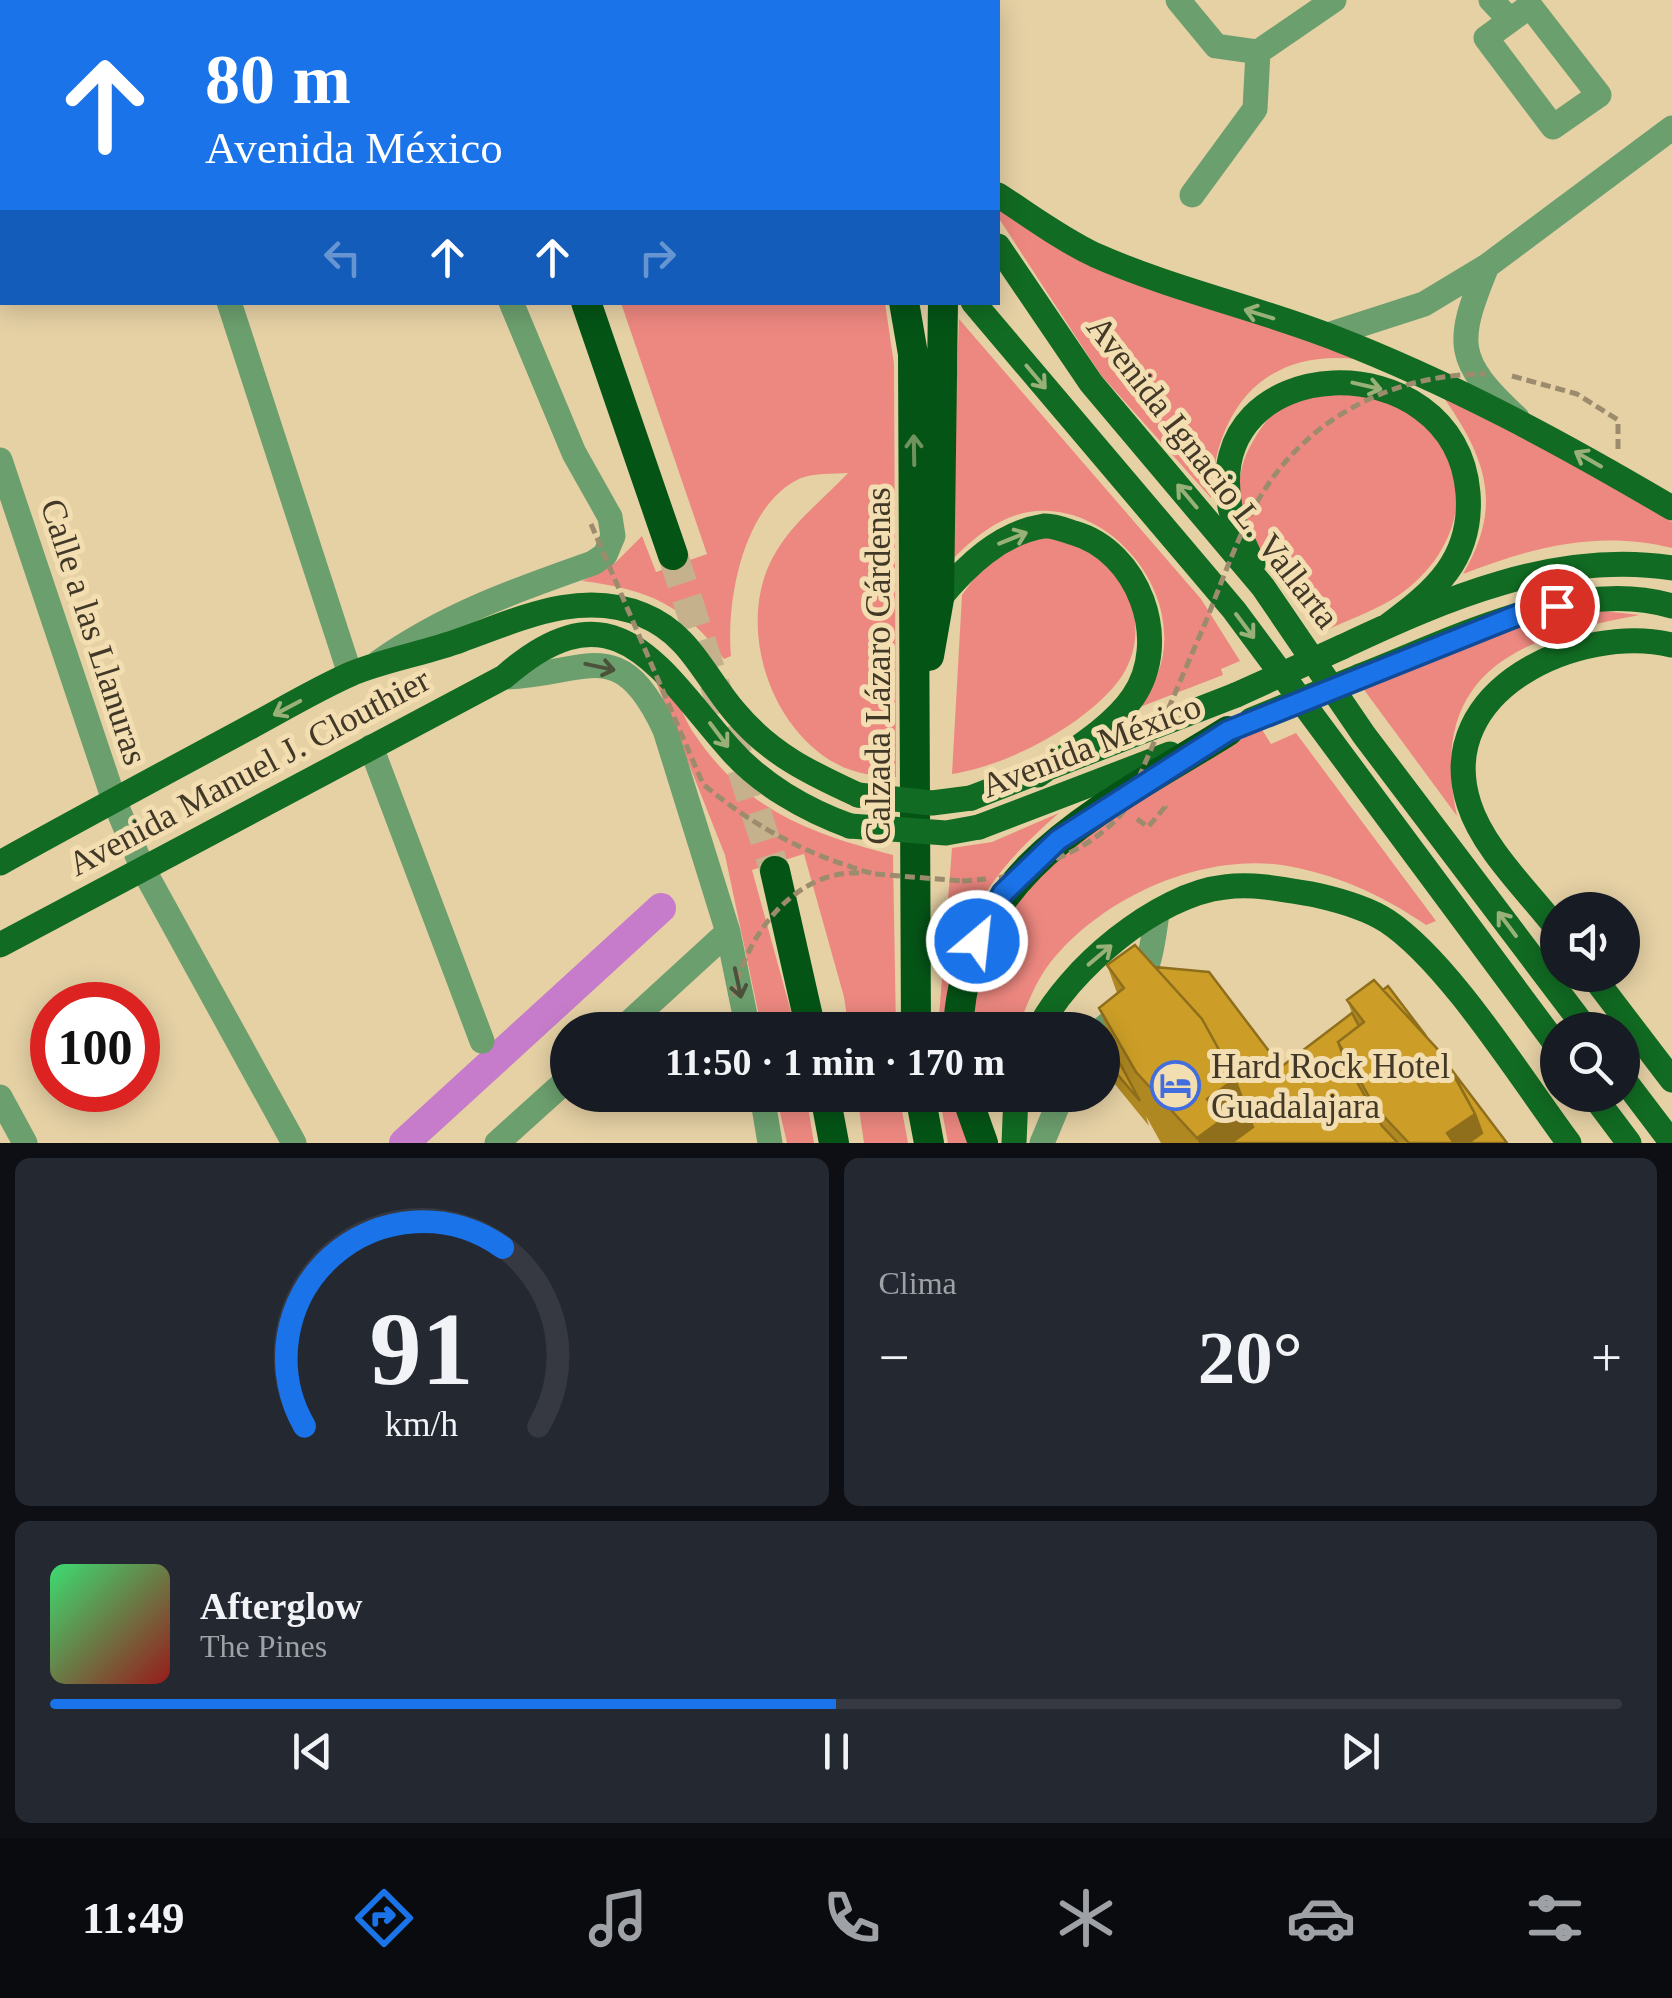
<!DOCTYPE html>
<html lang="es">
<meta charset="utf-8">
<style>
:root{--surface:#171b24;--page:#242831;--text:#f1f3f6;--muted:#9ea1a6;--line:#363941;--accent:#1a73e8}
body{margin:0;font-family:"Times New Roman",serif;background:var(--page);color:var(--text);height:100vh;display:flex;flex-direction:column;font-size:38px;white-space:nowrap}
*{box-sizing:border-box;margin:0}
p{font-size:32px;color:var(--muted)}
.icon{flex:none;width:55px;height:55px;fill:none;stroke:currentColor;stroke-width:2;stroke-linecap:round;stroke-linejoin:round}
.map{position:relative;height:1143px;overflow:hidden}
.drawer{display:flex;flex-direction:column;gap:15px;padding:15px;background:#0d0f14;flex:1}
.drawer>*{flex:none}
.hud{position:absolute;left:0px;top:0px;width:1000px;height:305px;box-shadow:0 5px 25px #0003;background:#1a73e8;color:#fff;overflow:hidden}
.tools{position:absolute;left:1540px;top:892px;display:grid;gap:20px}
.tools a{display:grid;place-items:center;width:100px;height:100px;border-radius:50%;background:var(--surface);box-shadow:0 5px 25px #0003;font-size:50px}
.speed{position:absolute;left:30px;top:982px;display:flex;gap:20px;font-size:50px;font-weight:700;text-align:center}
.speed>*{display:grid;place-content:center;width:130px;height:130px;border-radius:50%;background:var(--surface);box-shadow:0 5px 25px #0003;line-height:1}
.speed .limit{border:15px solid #d22;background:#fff;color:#111}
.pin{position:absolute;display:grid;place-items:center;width:85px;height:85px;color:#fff;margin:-42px;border:5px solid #fff;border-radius:50%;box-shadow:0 2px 10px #0007}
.me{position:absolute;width:110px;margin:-55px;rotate:28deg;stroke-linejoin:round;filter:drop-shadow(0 0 8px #0008)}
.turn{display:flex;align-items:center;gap:35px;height:210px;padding:0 40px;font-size:45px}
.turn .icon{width:130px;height:130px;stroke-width:2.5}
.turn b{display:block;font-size:70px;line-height:85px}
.lanes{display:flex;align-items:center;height:95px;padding:0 40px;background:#0003;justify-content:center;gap:50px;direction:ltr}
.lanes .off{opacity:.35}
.big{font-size:75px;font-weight:700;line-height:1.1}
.drawer .widget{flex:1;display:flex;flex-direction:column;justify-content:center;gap:15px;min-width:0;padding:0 35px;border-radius:15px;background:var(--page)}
.drawer .dial{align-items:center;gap:0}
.dial svg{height:260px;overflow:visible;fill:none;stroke:var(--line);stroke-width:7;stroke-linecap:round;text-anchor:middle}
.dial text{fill:var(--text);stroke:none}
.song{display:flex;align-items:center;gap:30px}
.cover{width:120px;height:120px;border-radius:15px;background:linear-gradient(135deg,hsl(140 70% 55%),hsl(0 70% 35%))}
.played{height:10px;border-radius:5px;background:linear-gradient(90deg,var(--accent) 50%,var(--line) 50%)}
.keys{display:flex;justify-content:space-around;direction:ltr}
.heat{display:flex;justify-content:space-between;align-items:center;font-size:55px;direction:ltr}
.drawer .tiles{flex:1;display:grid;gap:15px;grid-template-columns:1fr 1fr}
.widget:last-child{grid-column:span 2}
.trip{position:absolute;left:550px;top:1012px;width:570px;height:100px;border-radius:50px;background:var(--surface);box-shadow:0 5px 25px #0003;font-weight:700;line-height:100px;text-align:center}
.dock{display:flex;height:160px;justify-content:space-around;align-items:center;background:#090b0e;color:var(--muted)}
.dock .icon{width:70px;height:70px}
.dock .on{color:var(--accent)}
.dock b{font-size:45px;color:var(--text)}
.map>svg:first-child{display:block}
.green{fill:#ed8880}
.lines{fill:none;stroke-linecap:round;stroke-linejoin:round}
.canal{stroke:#c67cca;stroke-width:30}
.highway-tunnel{stroke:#c5b28c;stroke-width:30;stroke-dasharray:30 15;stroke-linecap:butt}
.path{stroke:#9c8c6d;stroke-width:5;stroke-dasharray:10 5;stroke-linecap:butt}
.minor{stroke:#6c9f6e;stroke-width:25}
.major{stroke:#116b22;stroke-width:25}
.highway{stroke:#045416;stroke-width:30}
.path-bridge{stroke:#9c8c6d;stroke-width:5;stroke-dasharray:10 5;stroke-linecap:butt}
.major-bridge{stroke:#116b22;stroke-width:25}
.wall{fill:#af8822}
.shaded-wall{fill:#8f6f1b}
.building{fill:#cc9e27;stroke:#8f6f1b;stroke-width:2.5}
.oneway{stroke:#99b078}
.oneway2{stroke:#70925c}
.oneway3{stroke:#4c5239}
.route-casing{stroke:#114b97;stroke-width:25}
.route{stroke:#1a73e8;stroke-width:18}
.labels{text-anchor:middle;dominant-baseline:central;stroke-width:10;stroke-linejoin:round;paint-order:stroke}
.street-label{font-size:35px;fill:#413827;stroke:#f3deb2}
.poi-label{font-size:35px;fill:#413827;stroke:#f3deb2;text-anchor:start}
</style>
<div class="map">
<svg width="1672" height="1143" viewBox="0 0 1672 1143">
<rect width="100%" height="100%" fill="#e6d1a5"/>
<path class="green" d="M517 0H682L685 2H518Z
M998 202 1356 359C1263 349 1215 410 1211 498L1100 374 998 217Z
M621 303H885L894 364 896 777C876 776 855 774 837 764 769 728 736 625 773 557 792 522 822 501 848 473 834 474 814 473 801 478 743 504 726 601 731 656L724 659C685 605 647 589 582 581L615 563 642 536 656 572 707 554Z
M959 319 1201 599 1240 661 1221 669 1223 675 1140 707C1146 696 1154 685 1158 673 1185 601 1122 515 1049 511 1009 508 976 535 950 562Z
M1362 386C1381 396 1416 407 1429 423 1478 481 1459 553 1399 595 1377 610 1347 620 1323 632 1282 581 1211 513 1252 443 1262 425 1274 408 1293 398 1310 388 1342 389 1362 386Z
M1444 398 1612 483 1672 522V548C1597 530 1533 547 1463 574 1503 506 1487 460 1444 398Z
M1038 537C1056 538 1075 538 1090 548 1132 576 1150 632 1122 676 1090 723 1007 766 952 774L962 595 991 555Z
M1594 610 1640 615C1520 636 1426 671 1457 816L1362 687 1524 622Z
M653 674C677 685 680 714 695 735 746 810 809 833 893 855L896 1030H849L844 997 804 854 752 870 796 1030H762L725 855Z
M1261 728 1271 744 1296 733 1436 921 1426 925C1385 897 1343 877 1293 867 1207 849 1099 897 1047 967 1034 985 1025 1010 1017 1030H972C960 889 1154 781 1261 728Z
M1059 813C983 879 953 928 951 1030H938L952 848 992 842Z
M776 1095H806L814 1143H787Z
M857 1095H899L908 1143H864Z
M939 1095H960L969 1143H948Z"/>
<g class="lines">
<path class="canal" d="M404 1143 661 908"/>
<path class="highway-tunnel" d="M673 555 775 871"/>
<path class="path" d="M1512 376 1577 394 1618 420V449
M1137 819 1148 827 1165 807 1162 804
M962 881 986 879"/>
<path class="minor" d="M131 0 132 2
M408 0 409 2
M1178 0 1216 46 1258 52 1334 0
M1491 0 1509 19
M944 2 955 0
M1530 6 1599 95 1553 127 1486 38Z
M1192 195 1255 109 1258 52
M1487 266C1455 344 1455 360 1517 418
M229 302 350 674
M1328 335 1424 304 1487 266 1672 128
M0 460 114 800 142 867 294 1143
M379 662C445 615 516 590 593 563L605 555 613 536 610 517 574 453 511 302
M504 677C584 676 619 630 665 730L728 932 748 1030
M371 747 482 1041
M621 1030 728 932
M1101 1030C1144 996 1150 966 1157 913
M762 1095 770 1143
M0 1097 25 1143
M497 1143 568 1079
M1042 1143 1062 1095"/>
<path class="major" d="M702 0 704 2
M787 0 789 2
M841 0 843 2
M998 195C1029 215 1061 239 1095 255 1172 289 1254 307 1332 337 1451 383 1562 443 1672 508
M998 246 1091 383 1263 587 1364 735 1587 1030
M973 302 1234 610 1558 1047
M1253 564C1246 546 1234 526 1230 507 1200 348 1456 340 1468 493 1473 559 1435 591 1386 627
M939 599C966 566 1000 533 1044 526 1053 525 1065 530 1074 533 1138 551 1172 640 1133 697 1112 728 1069 753 1038 775
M1342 647C1444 599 1557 550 1672 568
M1360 676C1451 641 1573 576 1672 606
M971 798 1236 695
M979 827 1170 754
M0 863C79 819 159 776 239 733 277 713 314 690 353 673 388 659 426 653 461 640 520 619 581 589 643 615 690 634 704 676 735 712 770 754 810 773 858 795
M1558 930C1529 892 1483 849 1469 804 1432 689 1580 623 1672 645
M0 945 504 677C615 579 660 670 729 748 760 784 806 810 850 826
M1592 975 1672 1080
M1038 1030C1068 970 1157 894 1225 887 1255 883 1287 890 1316 895 1338 900 1367 908 1387 921 1449 962 1522 1080 1569 1143
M1622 1077 1672 1143
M1593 1095 1629 1143
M1014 1143 1016 1095"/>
<path class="highway" d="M471 0 472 2
M744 0 747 2
M819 0 821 2
M586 302 673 555
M904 302 913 354 916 1030
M929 656 939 599 943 302
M775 871 811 1030
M958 1030C965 867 1107 807 1228 731
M825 1095 834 1143
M920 1095 929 1143
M966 1095 983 1143"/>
<path class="path-bridge" d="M591 524 703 784C755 828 810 856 874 874
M875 874 962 881
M999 878C1048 864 1091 850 1125 810 1152 747 1179 684 1206 621 1221 584 1235 544 1254 508 1299 422 1389 374 1485 374
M734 996C744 938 794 870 859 873"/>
<path class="major-bridge" d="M1236 695 1342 647
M1251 720 1360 676
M858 795 932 803 971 798
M850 826 946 833 979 827"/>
</g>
<path class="wall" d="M1107 965 1155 967 1281 1067 1352 1013 1347 1000 1450 1070 1507 1143H1161L1146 1116 1149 1126 1105 1072 1102 1065V1038L1107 1030 1099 1008 1117 993Z"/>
<path class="shaded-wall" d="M1235 1079 1259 1143H1199L1197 1138 1207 1099Z
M1475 1114 1486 1143H1451L1447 1133Z"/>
<path class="building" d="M1135 945 1202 1019 1235 1079 1207 1099 1223 1119 1197 1138 1136 1072 1099 1008 1124 988 1107 965Z
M1155 967 1209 972 1281 1067 1352 1013 1359 1026 1338 1042 1345 1061 1382 1126 1398 1143H1231L1253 1127 1235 1079 1202 1019Z
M1374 980 1442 1054 1475 1114 1447 1133 1454 1143H1409L1375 1107 1338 1042 1364 1022 1347 1000Z
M1388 986 1426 1036 1383 990Z
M1107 1030 1116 1056 1140 1101 1102 1056V1038Z
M1451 1069 1507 1143H1468L1482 1133 1475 1114Z"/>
<defs><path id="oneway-shaft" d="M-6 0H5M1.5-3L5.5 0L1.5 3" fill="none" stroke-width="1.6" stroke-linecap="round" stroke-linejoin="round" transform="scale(2.5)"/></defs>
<g class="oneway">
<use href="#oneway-shaft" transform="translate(1259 314) rotate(-163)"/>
<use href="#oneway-shaft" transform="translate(1036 377) rotate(50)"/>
<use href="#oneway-shaft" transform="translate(1367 386) rotate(13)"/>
<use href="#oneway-shaft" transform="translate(1588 459) rotate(-150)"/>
<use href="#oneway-shaft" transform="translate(1187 496) rotate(-130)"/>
<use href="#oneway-shaft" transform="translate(1013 538) rotate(-22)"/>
<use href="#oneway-shaft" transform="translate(1245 626) rotate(53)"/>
<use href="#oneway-shaft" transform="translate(287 708) rotate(152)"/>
<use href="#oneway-shaft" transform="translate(719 735) rotate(53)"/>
<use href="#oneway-shaft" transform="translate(1507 924) rotate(-127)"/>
<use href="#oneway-shaft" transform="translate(1100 955) rotate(-40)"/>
</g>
<use class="oneway2" href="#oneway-shaft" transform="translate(914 450) rotate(-91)"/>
<g class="oneway3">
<use href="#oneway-shaft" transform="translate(600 667) rotate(12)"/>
<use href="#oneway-shaft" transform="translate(738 983) rotate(78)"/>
</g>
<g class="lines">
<defs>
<path id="route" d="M977 941 1003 893 1058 840 1228 731 1523 613 1557 606"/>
</defs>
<use href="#route" class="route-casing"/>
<use href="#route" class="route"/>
</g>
<defs>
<symbol id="hotel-ring" viewBox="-11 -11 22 22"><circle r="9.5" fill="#f3deb2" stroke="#426ddf" stroke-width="1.5"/><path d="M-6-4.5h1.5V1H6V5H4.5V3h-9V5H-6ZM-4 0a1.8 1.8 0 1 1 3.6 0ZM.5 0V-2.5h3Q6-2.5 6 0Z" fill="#426ddf"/></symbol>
</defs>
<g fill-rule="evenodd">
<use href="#hotel-ring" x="1148" y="1058" width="55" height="55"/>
</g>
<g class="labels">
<g class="street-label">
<text transform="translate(1213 472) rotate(52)">Avenida Ignacio L. Vallarta</text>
<text transform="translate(94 632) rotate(72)">Calle a las Llanuras</text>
<text transform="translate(878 666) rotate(-90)">Calzada Lázaro Cárdenas</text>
<text transform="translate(1091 746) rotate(-21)">Avenida México</text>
<text transform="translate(249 772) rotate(-28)">Avenida Manuel J. Clouthier</text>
</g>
<g class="poi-label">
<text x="1211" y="1066">Hard Rock Hotel<tspan x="1211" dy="40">Guadalajara</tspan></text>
</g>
</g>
</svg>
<div class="tools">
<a><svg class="icon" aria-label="sound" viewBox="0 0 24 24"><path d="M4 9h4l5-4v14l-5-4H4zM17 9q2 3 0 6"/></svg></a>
<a><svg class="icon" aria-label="search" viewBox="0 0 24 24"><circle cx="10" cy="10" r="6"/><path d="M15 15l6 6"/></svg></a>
</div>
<div class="speed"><div class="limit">100</div></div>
<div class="pin" style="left:1557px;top:606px;background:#d93025"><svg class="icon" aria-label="arrive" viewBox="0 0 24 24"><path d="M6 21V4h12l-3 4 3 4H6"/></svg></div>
<svg class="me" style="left:977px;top:941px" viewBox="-20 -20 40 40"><circle r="17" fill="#1a73e8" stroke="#fff" stroke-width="3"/><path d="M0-11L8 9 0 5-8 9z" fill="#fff"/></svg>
<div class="trip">11:50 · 1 min · 170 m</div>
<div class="hud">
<div class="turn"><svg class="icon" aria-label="ahead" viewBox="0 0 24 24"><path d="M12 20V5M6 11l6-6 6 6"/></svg><div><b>80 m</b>Avenida México</div></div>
<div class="lanes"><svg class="icon off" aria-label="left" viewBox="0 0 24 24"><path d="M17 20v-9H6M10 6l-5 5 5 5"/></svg><svg class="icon" aria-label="ahead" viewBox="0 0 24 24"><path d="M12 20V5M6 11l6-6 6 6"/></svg><svg class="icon" aria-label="ahead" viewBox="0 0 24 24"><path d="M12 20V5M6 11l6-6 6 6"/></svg><svg class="icon off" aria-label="right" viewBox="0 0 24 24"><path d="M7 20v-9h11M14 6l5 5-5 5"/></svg></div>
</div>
</div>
<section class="drawer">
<div class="tiles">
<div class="widget dial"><svg viewBox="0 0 100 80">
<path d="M14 69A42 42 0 1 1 86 69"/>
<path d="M14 69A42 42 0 0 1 75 14" stroke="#1a73e8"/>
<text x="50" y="56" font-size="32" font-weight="700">91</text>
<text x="50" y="72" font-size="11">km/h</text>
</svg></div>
<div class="widget"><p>Clima</p>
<div class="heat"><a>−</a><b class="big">20°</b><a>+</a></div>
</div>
<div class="widget">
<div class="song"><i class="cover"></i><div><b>Afterglow</b><p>The Pines</p></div></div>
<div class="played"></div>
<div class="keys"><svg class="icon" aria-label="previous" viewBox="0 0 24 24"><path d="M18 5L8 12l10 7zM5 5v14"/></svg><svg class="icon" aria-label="pause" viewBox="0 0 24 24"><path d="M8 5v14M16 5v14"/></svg><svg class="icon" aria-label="next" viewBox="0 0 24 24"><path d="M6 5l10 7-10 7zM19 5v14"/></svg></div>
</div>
</div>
</section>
<nav class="dock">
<b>11:49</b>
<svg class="icon on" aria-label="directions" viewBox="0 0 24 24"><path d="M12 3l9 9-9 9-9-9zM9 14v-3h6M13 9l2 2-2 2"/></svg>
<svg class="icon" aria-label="music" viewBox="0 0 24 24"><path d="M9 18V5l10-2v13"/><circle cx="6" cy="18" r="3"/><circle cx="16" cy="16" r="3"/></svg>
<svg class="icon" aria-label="phone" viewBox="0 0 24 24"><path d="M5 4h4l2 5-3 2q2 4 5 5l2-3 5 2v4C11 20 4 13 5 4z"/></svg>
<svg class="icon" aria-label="climate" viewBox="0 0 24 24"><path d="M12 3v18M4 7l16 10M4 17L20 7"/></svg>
<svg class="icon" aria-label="car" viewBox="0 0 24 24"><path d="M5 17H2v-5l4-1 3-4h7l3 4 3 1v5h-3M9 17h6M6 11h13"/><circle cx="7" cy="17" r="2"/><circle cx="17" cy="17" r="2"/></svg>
<svg class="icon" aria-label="filters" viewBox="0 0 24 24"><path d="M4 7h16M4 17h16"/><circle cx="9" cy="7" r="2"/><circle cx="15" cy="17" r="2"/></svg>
</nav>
